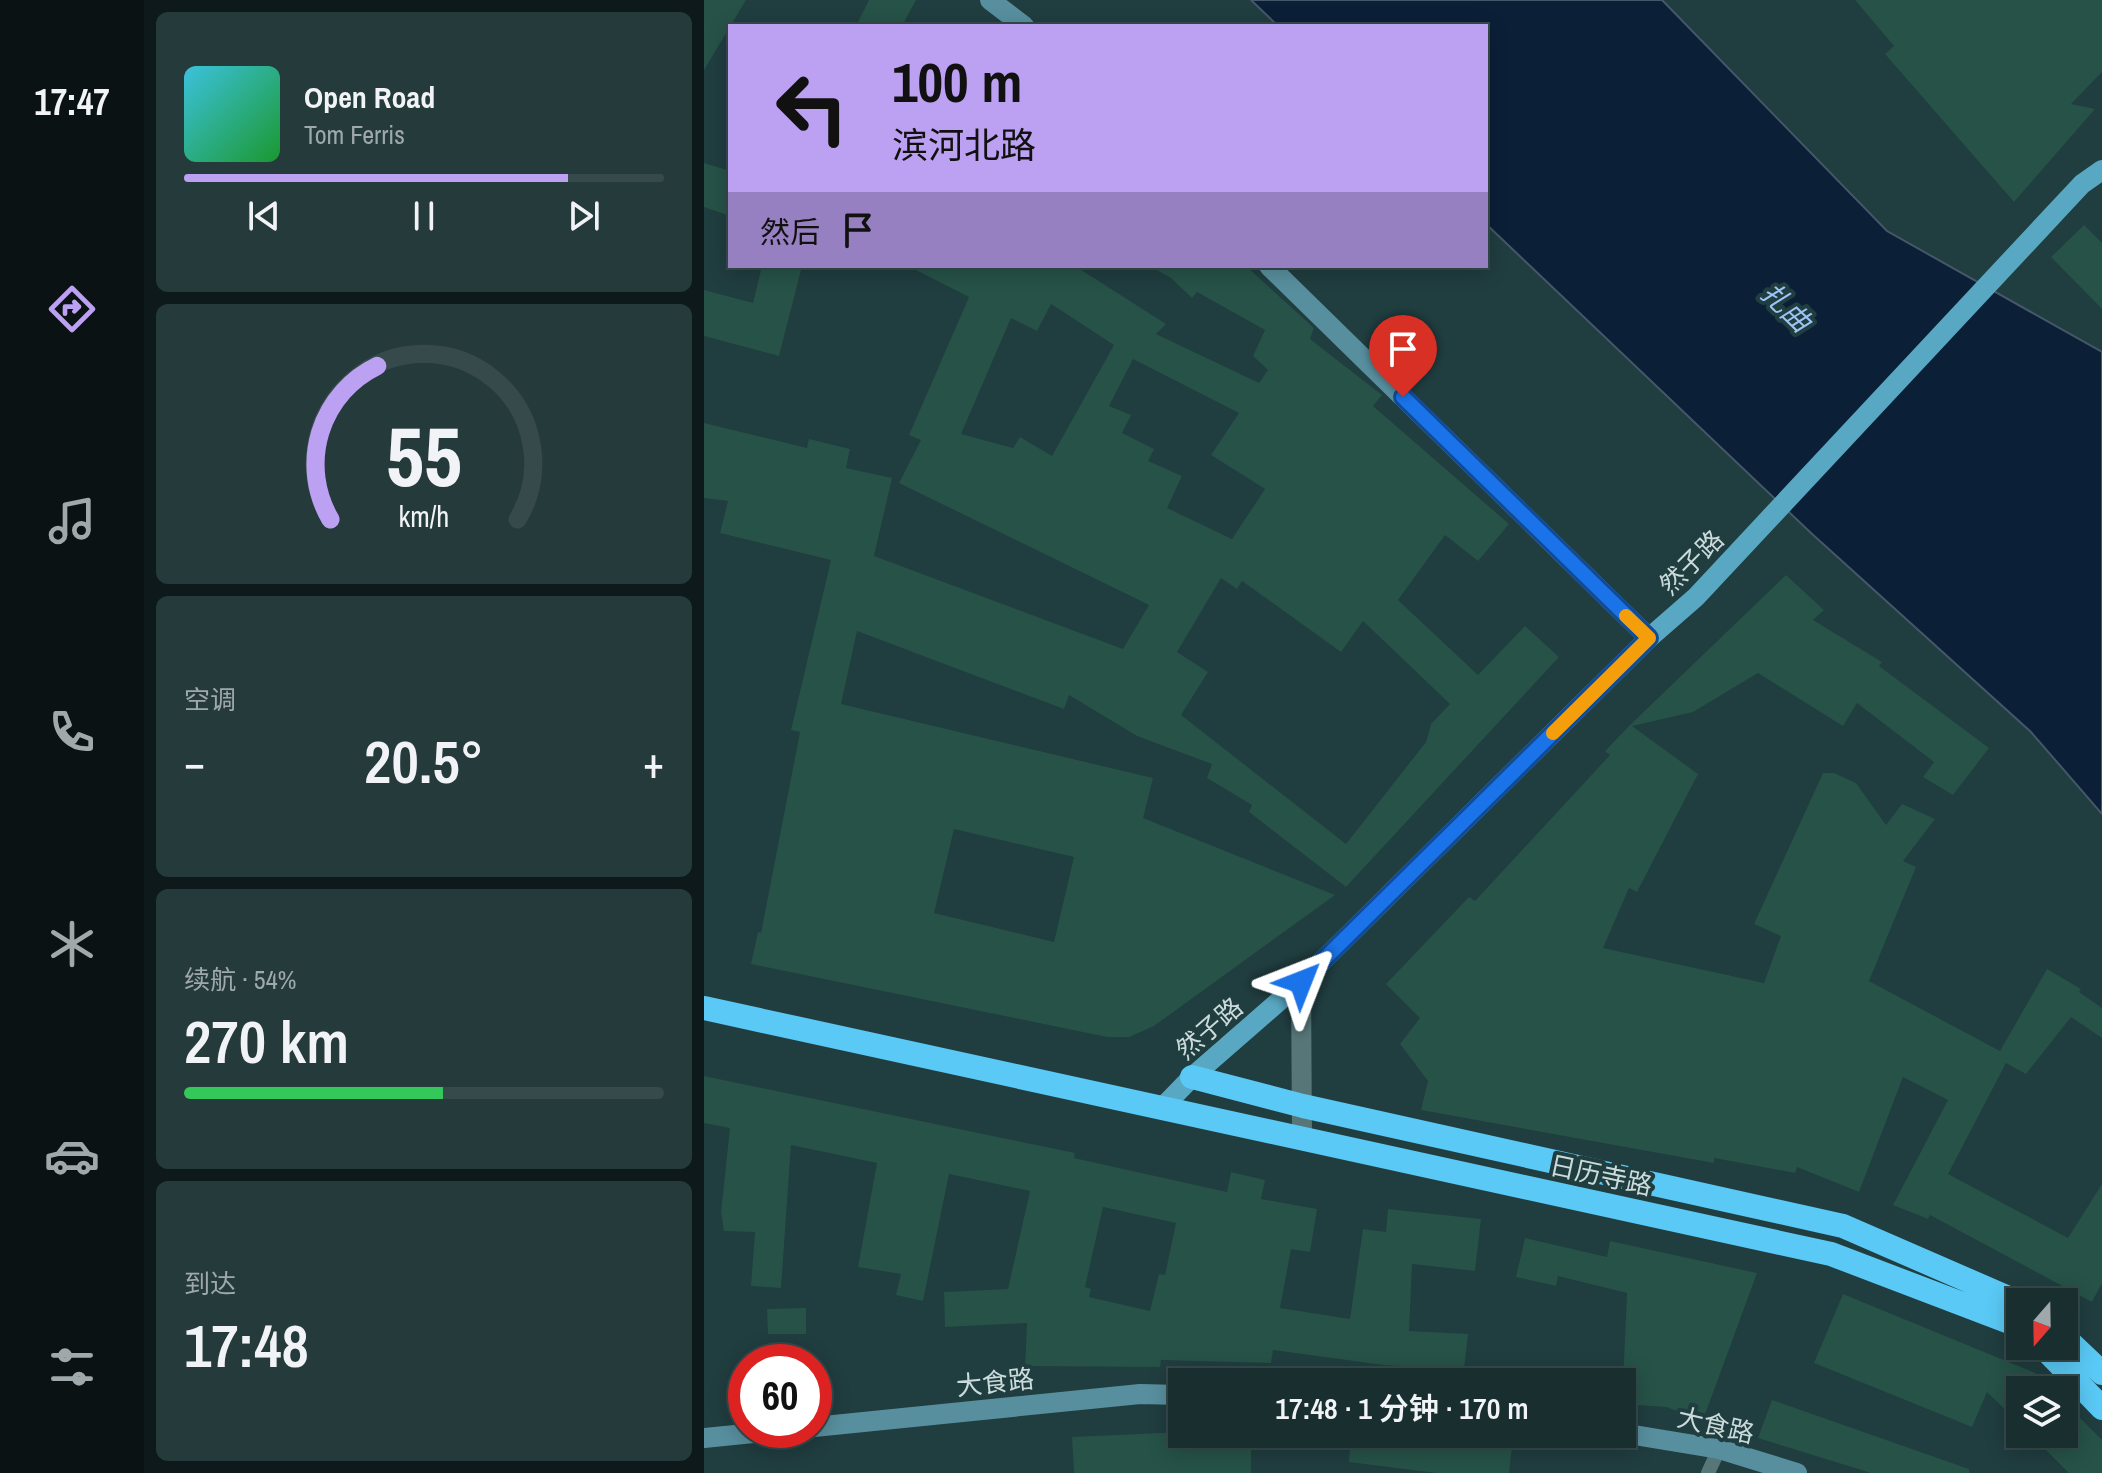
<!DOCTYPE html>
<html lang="zh">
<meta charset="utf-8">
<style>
:root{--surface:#182e2f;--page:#253a3b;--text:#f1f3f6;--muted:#9fa8aa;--line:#364a4b;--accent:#bca0f2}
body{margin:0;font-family:"Archivo Narrow","Noto Sans SC",sans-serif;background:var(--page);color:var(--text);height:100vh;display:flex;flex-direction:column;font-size:30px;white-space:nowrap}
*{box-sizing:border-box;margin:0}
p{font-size:26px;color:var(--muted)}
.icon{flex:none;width:44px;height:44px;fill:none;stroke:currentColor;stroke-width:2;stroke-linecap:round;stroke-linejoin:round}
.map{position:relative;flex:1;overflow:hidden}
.panel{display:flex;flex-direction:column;gap:12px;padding:12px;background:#0d191a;width:560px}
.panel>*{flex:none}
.hud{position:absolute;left:24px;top:24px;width:760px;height:244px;border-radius:0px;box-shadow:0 4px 20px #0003,0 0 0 2px var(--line);background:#bca0f2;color:#111;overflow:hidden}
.needle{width:52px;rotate:200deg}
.fabs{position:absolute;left:1302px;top:1288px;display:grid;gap:16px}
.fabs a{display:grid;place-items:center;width:72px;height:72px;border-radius:0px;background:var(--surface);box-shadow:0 4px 20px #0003,0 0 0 2px var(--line);font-size:40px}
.speed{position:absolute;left:24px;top:1344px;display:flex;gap:16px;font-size:40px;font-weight:700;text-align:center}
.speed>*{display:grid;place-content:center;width:104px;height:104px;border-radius:50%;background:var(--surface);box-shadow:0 4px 20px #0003,0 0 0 2px var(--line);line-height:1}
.speed .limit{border:12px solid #d22;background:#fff;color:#111}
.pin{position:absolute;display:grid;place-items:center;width:68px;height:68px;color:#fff;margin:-82px -34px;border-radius:50% 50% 50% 0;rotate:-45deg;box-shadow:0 0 8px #0007}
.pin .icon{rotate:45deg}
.me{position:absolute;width:88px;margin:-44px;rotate:45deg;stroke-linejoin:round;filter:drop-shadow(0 0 6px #0008)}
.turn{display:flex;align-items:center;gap:28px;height:168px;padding:0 32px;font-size:36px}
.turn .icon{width:104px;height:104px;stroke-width:2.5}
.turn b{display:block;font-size:56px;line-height:68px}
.then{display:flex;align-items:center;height:76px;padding:0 32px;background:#0003;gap:16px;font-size:30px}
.big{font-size:60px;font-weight:600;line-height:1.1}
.panel .card{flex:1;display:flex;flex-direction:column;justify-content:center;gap:12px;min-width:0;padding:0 28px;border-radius:12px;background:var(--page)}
.panel .dial{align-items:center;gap:0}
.dial svg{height:208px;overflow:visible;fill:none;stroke:var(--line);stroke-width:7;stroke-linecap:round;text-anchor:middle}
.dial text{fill:var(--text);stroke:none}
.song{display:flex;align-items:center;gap:24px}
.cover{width:96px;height:96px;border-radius:12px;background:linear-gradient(135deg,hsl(190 70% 55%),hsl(130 70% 35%))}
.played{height:8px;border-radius:4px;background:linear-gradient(90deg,var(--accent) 80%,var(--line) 80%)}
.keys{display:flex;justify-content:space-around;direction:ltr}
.heat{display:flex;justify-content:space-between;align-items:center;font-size:44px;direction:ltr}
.charge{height:12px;border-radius:6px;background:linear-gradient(90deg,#34c759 54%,var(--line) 0)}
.trip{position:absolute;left:464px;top:1368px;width:468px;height:80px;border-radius:0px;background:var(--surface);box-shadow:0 4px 20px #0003,0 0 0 2px var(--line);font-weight:600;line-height:80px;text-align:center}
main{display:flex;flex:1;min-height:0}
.menu{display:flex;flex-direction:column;width:144px;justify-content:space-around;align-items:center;background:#0a1213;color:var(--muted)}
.menu .icon{width:56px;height:56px}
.menu .on{color:var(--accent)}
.menu b{font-size:36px;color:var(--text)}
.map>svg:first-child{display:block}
.water{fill:#0b1f37;stroke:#455768;stroke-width:2}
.building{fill:#265247;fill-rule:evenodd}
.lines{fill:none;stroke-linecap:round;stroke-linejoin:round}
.lane{stroke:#577678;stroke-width:14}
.street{stroke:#577678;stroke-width:20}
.secondary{stroke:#588f9e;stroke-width:20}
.primary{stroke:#59a8c3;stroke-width:20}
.highway{stroke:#5ac9f5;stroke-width:24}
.route-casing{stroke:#114b97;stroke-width:20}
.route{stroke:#1a73e8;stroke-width:14}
.slow{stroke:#f59e0b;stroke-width:14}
.labels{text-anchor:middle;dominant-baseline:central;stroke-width:8;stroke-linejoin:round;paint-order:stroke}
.street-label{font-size:26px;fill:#cbdbdc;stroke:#203d3f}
.water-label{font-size:28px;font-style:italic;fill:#9cc4f6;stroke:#203d3f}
</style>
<main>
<nav class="menu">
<b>17:47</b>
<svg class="icon on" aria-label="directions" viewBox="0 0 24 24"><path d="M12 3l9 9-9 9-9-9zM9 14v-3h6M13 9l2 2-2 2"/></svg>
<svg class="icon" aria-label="music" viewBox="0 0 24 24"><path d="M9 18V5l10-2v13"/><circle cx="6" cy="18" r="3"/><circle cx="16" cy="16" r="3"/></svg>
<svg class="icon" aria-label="phone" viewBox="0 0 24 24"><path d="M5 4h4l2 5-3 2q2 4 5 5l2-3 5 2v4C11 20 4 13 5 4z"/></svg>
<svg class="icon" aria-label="climate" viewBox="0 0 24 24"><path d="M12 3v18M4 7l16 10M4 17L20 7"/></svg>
<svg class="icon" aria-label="car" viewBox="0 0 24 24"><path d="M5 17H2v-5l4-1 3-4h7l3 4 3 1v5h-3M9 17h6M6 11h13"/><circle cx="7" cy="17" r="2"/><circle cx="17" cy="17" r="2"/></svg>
<svg class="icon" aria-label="filters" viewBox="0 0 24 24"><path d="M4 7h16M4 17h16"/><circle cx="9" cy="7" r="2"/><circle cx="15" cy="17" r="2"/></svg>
</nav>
<section class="panel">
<div class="card">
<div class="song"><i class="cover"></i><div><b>Open Road</b><p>Tom Ferris</p></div></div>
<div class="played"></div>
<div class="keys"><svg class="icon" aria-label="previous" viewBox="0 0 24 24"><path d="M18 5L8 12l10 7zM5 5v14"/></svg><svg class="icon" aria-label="pause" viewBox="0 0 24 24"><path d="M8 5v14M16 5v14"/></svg><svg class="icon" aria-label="next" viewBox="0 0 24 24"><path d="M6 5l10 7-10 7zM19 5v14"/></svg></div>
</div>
<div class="card dial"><svg viewBox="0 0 100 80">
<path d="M14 69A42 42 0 1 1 86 69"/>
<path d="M14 69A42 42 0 0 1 32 10" stroke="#bca0f2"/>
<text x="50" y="56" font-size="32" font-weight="700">55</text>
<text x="50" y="72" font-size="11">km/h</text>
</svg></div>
<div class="card"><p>空调</p>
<div class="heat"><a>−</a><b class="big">20.5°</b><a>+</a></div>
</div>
<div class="card"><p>续航 · 54%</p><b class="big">270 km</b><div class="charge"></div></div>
<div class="card"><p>到达</p><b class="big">17:48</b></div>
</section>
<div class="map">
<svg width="1398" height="1473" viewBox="0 0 1398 1473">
<rect width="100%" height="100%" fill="#203d3f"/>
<path class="water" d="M547 0H958L1183 231 1398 352V814L1327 732 1107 533 782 224V26H574Z"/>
<path class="building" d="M0 0H42L0 70Z
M165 0H212L198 26H152Z
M1151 0H1398V72L1367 104 1391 109 1310 202 1181 54 1190 46Z
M0 163 26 171V216L0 207Z
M1380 225 1398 243V309L1347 257Z
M58 266H98L75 356 0 336V290L49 303Z
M204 266H371L462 324 452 334 555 383 564 370 549 356 561 330 493 292 488 298 467 278 446 266H542L610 328 606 339 678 395 669 406 805 524 774 561 741 535 694 600 774 675 821 626 855 657 642 887 545 812 548 805 503 778 508 764 433 736 365 695 360 709 153 631 137 704 449 778 439 818 631 895 450 1026 425 1037H403L47 964 54 932 57 933 96 732 87 730 127 560 16 533 24 501 0 498V423L103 448 105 439 146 449 142 468 188 478 170 556 419 649 445 605 195 483 217 440 205 435 265 297ZM347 304 410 345 348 456 316 437 309 448 257 434 307 318 333 331ZM429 359 535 413 507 455 561 489 528 539 463 508 478 476 444 461 450 449 418 433 427 415 405 406ZM517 578 533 589 538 581 637 652 659 621 746 704 727 724 722 742 642 844 477 715 504 672 473 652ZM250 829 370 857 350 942 230 913Z
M1082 575 1120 610 1109 620 1178 662 1175 666 1285 748 1249 795 1219 777 1230 762 1153 703 1139 726 1054 673 989 712 928 726 994 774 933 892 925 888 899 948 1060 983 1077 936 1050 924 1119 773H1130L1152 783 1182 825 1198 804 1231 819 1199 861 1212 867 1165 981 1296 1051 1343 969 1377 989 1375 992 1398 1008V1038L1367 1017 1322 1074 1302 1063 1244 1174 1364 1238 1398 1184V1283L1388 1302 1226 1215 1224 1219 1189 1205 1244 1100 1199 1077 1155 1192 1093 1167 1091 1173 1010 1158V1163L717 1110 724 1081 696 1044 716 1018 682 984 765 897 771 901 906 755 901 751 926 725Z
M0 1076 371 1153 370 1158 523 1192 527 1172 561 1180 557 1199 613 1209 606 1252 587 1249 576 1308 646 1319 659 1229 682 1232 684 1209 777 1219 771 1271 708 1264 705 1331 764 1334 760 1369 679 1365 569 1350 567 1363 457 1360 456 1367 321 1366 323 1323 241 1327 240 1292 304 1289 326 1191 245 1174 219 1301 192 1295 197 1274 154 1267 173 1163 87 1145 77 1288 47 1286 51 1232 20 1231 17 1212 26 1128 0 1123ZM399 1207 472 1223 461 1275 455 1274 446 1311 385 1297 387 1289 381 1287Z
M821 1238 903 1257 906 1241 1053 1273 999 1420 962 1407 918 1404 923 1293 854 1276 852 1286 812 1277Z
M1139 1294 1331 1373 1348 1390H1316V1424L1283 1392 1268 1427 1110 1363Z
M102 1308V1334H64L63 1309Z
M1068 1400 1265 1469V1473H1167L1054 1438Z
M1360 1402 1398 1440V1473H1365L1326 1434H1360Z
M478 1432 547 1434V1473H370L368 1437Z
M647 1434 711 1440 712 1436 808 1446 805 1473H732L645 1462Z"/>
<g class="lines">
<path class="lane" d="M1004 1473 1015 1449"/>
<path class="street" d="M597 982 598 1137"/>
<path class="secondary" d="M286 0 320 26
M565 266 945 638
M110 1427 436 1394 478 1395
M918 1433 1015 1449 1093 1473
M0 1438 81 1430"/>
<path class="primary" d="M458 1108 488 1077 597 982 945 638 992 597 1378 184 1398 170"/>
<path class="highway" d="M0 1008 1127 1254 1316 1326
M488 1077 599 1106 1139 1226 1316 1303
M1360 1337 1398 1373
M1338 1346 1398 1408"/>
</g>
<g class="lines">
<defs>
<path id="route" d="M597 982 945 638 699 397"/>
</defs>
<use href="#route" class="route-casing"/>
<use href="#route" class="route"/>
<path class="slow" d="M849 733 945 638 922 616"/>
</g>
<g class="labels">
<g class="street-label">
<text transform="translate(987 562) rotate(-45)">然子路</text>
<text transform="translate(505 1028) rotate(-41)">然子路</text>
<text transform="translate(897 1175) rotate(12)">日历寺路</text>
<text transform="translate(291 1382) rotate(-6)">大食路</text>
<text transform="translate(1012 1425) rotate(13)">大食路</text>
</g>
<g class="water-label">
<text transform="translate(1082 307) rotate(44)">扎曲</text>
</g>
</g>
</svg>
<div class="fabs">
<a><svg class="needle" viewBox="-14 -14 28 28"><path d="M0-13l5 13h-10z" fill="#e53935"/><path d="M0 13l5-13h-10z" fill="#9fa8aa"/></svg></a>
<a><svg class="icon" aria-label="layers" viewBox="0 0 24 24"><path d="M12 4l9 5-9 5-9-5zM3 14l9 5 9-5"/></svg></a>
</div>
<div class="speed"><div class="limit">60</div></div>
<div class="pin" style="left:699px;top:397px;background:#d93025"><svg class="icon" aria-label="arrive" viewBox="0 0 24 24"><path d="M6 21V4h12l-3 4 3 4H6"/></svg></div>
<svg class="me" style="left:597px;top:982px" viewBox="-20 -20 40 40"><path d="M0-17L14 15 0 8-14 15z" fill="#1a73e8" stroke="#fff" stroke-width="4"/></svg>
<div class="trip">17:48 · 1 分钟 · 170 m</div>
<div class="hud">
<div class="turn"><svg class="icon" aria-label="left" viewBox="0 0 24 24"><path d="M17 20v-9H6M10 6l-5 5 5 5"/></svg><div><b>100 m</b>滨河北路</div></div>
<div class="then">然后<svg class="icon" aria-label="arrive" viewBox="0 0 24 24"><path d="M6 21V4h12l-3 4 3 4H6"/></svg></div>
</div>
</div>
</main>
